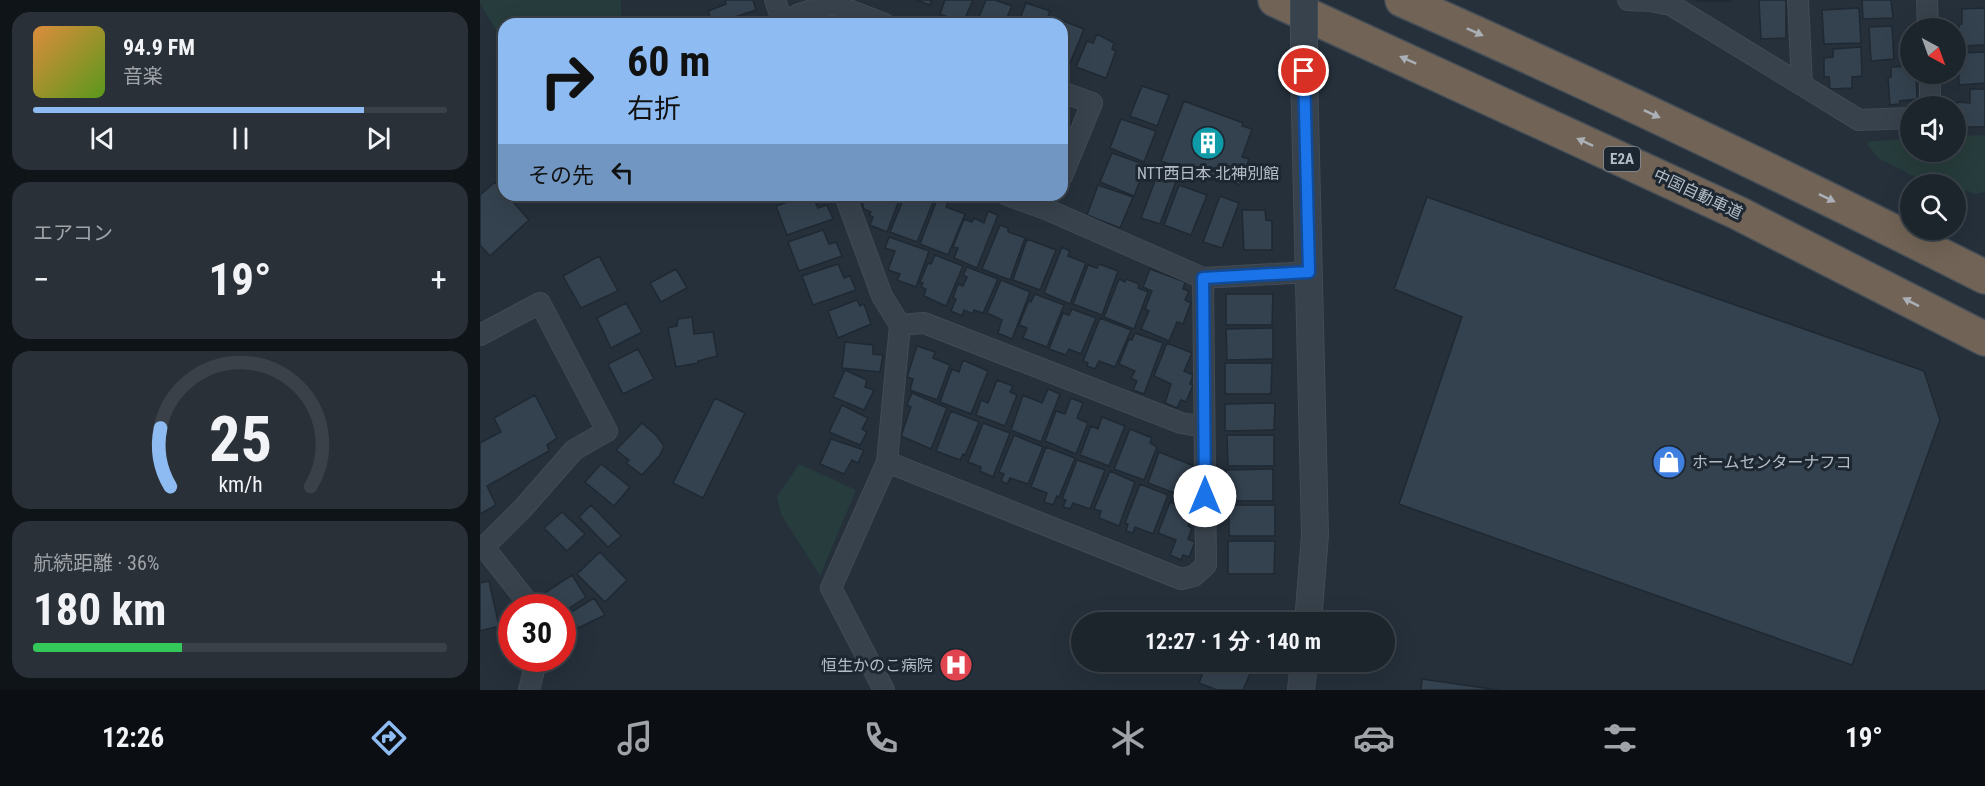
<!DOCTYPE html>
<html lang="ja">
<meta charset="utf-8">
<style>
:root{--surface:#1c242c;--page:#293038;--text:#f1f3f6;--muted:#a0a4a9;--line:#3a4148;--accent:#8ebcf2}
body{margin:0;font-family:"Roboto Condensed","Noto Sans JP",sans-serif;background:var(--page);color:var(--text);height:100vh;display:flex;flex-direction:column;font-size:22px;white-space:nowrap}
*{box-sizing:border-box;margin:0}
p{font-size:20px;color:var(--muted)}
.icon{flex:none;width:33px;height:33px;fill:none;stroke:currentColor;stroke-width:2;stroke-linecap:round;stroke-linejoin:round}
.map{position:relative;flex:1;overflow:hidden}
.panel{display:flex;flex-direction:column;gap:12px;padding:12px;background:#0f1418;width:480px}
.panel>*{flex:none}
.hud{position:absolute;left:18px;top:18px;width:570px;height:183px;border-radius:18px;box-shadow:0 6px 24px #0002,0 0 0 2px var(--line);background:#8ebcf2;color:#111;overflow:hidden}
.needle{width:39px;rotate:139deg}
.controls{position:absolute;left:1420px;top:18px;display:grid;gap:12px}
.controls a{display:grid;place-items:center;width:66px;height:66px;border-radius:50%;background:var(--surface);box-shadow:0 6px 24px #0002,0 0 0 2px var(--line);font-size:30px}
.speed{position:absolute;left:18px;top:594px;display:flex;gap:12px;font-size:30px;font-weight:700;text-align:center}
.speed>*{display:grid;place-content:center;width:78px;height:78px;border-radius:50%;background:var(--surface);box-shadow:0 6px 24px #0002,0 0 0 2px var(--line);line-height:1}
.speed .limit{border:9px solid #d22;background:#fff;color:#111}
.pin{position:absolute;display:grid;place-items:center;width:51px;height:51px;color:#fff;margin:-26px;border:3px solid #fff;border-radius:50%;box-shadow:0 2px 6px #0007}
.me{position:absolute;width:66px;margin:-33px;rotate:0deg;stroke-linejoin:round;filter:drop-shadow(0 0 4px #0008)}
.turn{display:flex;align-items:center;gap:21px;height:126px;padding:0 30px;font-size:27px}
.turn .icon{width:78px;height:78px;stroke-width:2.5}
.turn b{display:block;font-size:42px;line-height:51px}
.then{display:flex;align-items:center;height:57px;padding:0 30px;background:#0003;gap:12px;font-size:22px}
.big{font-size:45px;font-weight:700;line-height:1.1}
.panel .card{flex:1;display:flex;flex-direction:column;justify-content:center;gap:9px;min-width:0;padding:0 21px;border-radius:18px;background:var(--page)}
.panel .dial{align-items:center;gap:0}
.dial svg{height:156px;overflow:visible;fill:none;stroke:var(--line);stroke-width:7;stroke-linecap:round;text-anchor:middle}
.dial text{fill:var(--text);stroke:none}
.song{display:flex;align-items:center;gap:18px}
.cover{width:72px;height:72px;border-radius:9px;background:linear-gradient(135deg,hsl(30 70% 55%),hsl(90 70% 35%))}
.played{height:6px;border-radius:3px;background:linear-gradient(90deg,var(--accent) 80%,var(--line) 80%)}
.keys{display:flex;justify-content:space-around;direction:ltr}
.heat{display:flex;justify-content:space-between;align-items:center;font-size:33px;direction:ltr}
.charge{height:9px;border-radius:4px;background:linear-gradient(90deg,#34c759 36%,var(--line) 0)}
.trip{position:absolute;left:591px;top:612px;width:324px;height:60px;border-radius:30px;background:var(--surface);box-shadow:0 6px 24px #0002,0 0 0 2px var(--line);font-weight:700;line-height:60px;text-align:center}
.dock{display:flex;height:96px;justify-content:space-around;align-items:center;background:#0b0e12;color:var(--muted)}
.dock .icon{width:42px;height:42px}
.dock .on{color:var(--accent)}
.dock b{font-size:27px;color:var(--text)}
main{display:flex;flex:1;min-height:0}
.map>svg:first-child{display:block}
.green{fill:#273c3c}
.building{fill:#34424f;stroke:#1f2933;stroke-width:1.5}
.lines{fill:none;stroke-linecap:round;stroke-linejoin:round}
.minor-casing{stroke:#414b55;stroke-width:22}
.tertiary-casing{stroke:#414b55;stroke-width:28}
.motorway-casing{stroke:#434d57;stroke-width:36}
.minor{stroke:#38424c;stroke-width:20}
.tertiary{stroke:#38424c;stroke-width:26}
.motorway{stroke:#716456;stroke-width:33}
.tertiary-bridge-casing{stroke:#414b55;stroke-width:28;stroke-linecap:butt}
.tertiary-bridge{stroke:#38424c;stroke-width:26}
.oneway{fill:#aab0b6}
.route-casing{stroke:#114b97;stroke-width:15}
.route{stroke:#1a73e8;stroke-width:10}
.labels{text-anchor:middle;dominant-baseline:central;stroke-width:6;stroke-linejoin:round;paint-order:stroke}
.shield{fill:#1d2731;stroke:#87909a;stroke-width:1.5}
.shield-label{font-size:15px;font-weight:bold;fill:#b4bdc7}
.poi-label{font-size:16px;fill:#b4bdc7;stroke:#1d2731}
.street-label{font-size:16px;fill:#b4bdc7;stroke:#1d2731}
</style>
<main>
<section class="panel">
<div class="card">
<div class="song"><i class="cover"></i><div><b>94.9 FM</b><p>音楽</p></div></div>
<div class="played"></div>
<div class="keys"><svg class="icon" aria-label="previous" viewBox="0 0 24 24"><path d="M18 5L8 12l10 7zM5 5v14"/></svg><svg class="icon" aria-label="pause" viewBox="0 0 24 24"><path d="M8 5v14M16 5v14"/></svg><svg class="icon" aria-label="next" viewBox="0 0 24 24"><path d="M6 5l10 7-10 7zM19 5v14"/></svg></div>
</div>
<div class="card"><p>エアコン</p>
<div class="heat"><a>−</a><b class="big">19°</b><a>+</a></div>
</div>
<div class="card dial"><svg viewBox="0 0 100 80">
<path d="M14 69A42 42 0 1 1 86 69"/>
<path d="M14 69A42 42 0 0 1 9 39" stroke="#8ebcf2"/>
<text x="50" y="56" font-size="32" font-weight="700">25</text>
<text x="50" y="72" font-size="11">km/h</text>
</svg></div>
<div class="card"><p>航続距離 · 36%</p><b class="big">180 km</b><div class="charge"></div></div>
</section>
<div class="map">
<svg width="1505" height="690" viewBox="0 0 1505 690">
<rect width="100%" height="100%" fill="#25303b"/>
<path class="green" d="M0 0H141V24H24V36L20 37 0 3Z
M1505 135V192L1494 194 1486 190 1484 196 1476 194V184H1449L1398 158 1386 142 1431 138V152H1476V136Z
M319 464 376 490 340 576 301 514 297 497Z"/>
<path class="building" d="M245 0H273L276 10 233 24 228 11 246 4Z
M436 0H452L450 5Z
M465 0H493L483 23 460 14Z
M506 0H515L532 6 524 24H496Z
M1217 0H1250V1H1217Z
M1279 0H1306V38L1281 39Z
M1382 0H1411L1413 18 1383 19Z
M546 3 570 11 565 24H538Z
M1379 8 1381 43 1344 44 1342 10Z
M1505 8V45L1479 46V24H1482V9Z
M350 18 351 22 359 19 361 24H366H335Z
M575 18 604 29 586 73 582 71V24H572Z
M1412 26 1414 59 1391 61 1389 27Z
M617 34 634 43 632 49 636 51 626 78 596 67 607 41 613 43Z
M1381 47 1382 76 1372 77V88L1350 89 1349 77H1344V58L1353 57V49Z
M1505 52V83L1479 85 1478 53Z
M1431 66V74H1436L1437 99 1420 101 1419 104 1410 105 1408 78 1411 77V67Z
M662 86 689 95 677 126 650 116Z
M1490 89H1505V127H1478L1477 102 1490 103Z
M704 101 763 123 762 126 772 129 762 157 769 159 760 185 745 179 743 183 681 161Z
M582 107 586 109 583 117 592 121 582 146Z
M641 119 676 131 664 162 630 148Z
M632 153 666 165 654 196 620 182Z
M678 173 697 179 680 224 661 218Z
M15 182 24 192V195H27L49 220 10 256 0 245V195Z
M618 185 653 197 640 228 607 215Z
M699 185 727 195 711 235 684 225Z
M328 195H332L338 208 347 205 353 219 307 235 296 206Z
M380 195H421L407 232 390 225 393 217 389 215 391 212 384 209Z
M425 195 443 199 445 195H456L437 242 410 232Z
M740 196 759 203 742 248 723 242Z
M458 197 468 201 466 207 485 214 468 255 440 244Z
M947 197 1444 371 1460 420 1372 665 919 504 982 317 914 289Z
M762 210H785L786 220 792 221V250H764Z
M508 211 518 215 497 268 474 258 478 248 473 247 484 219 492 222 494 218 504 223Z
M520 225 528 228V232L545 238 530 280 502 269Z
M343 230 349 244 356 242 362 256 319 271 308 242Z
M409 237 449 251 436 287 417 280 420 274 408 270 415 251 405 248Z
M547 239 576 250 560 290 533 280Z
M582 247 590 251 588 256 606 263 590 304 564 293Z
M455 255 483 266 466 306 444 296 446 289 441 287 443 283 440 282 448 263 451 264Z
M119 256 138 291 101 308 83 276Z
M358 264 364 278 370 276 376 290 333 305 322 276Z
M619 264 638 271 622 315 593 304 608 265 617 268Z
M487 267 518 279 503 313 494 310 493 314 484 310 482 316 471 311 476 299 473 298 478 284 483 286 487 277 483 275Z
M196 269 207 288 181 302 170 283Z
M670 269 705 282 703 289 709 291 705 300 711 303 703 324 697 322 689 341 661 329 669 311 665 309 672 291 663 287Z
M639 279 645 282 646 279 659 284 658 288 668 292 654 329 624 317Z
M521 280 550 292 532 339 518 333 522 320 507 313Z
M555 294 584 305 567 347 543 338 547 328 539 325 549 300 551 302Z
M746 294H793L792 325H746Z
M377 300 380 306 384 304 391 324 358 338 348 311Z
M146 303 162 332 131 348 117 318Z
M592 309 616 318 601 354 589 349 586 355 569 349 583 313 589 315Z
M212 317 214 334 233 332 237 356 218 361V363L196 367 188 328 197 326 198 319Z
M620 318 651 330 635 367 619 361 615 369 607 366 608 363 603 361Z
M793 328V359L747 360 746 329Z
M655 333 683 343 664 394 653 390 657 381 651 378 655 371 639 364 649 339 652 340Z
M365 342 393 345V354L403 355 400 372 362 368Z
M687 343 712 353 704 371 713 375 710 384 713 385 706 402 701 400 697 408 685 403 691 384 674 376Z
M437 346 455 352 453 358 470 365 457 400 430 390 433 379 427 377Z
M158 349 174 379 143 394 128 364Z
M483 360 508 371 491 414 460 402 472 369 479 372Z
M745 363H792L791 394H745Z
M365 370 387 380 385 387 394 390 384 410 353 397Z
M517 380 533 386 530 392 537 395 525 426 496 415 501 400 508 403Z
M568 389 580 394 561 442 531 430 543 395 562 403Z
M432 393 467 408 451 449 421 436 431 407 427 405Z
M55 395 77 438 67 445 69 451 7 486 16 505 0 514V443L21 432 14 418Z
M235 398 265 413 223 498 193 483Z
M591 398 603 403 597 418 608 423 596 454 565 441 576 411 585 414Z
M795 403 794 430 745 431V404Z
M362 405 388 418 382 429 387 432 380 445 349 432Z
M471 411 499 422 485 455 483 454 480 460 456 451Z
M622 417 645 426 629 466 600 455 611 426 618 429Z
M162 423 177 436 184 446 180 455 162 475 146 463 149 460 136 450Z
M503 423 530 433 513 477 500 471 501 467 488 462Z
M650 429 672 438 670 443 677 447 664 480 634 469Z
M534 435 563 447 548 484 530 478 527 484 521 481 524 474 519 472Z
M747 435H794V466H748Z
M351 439 384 450 378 463 372 460 364 474 340 464Z
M566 447 595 458 579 497 577 496 573 505 564 502 567 493 551 487Z
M679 452 714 466 710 476 713 477 705 497 668 483Z
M597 460 625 470 610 509 593 503 590 509 583 507 586 500 582 499Z
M121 464 150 487 134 506 105 482Z
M793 469V501H747L746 470Z
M630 471 655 482 639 526 619 518 621 511 614 509Z
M660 484 688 495 673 534 655 527 653 533 646 531 648 524 645 523Z
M690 502 713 512 708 526 712 528 708 539 715 542 709 557 703 555 701 560 690 555 696 540 678 533Z
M111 505 141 536 128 547 99 517Z
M749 505H795V536H749Z
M82 512 105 534 87 551 64 528Z
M748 541H795L794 574H748Z
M120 552 147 580 125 602 97 574Z
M92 575 106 597 82 613V608H64L57 598Z
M9 581 19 626 0 631V583Z
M114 598 125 615 98 628 88 614Z
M727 662H775L763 690H737L719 683Z
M942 679 1018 690H941Z"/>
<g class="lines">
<defs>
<path id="minor" d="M295 0 303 23
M1148 0 1170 1 1191 5 1379 120 1431 118
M1318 0 1322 85
M1447 0 1448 28
M303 24 319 14 353 4 405 24
M582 92 612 103 582 176
M1450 106V74
M365 195 402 296 420 325 407 462 351 588 404 690
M527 195 568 210 723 278 829 272
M420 325 444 323 701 423 724 427
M0 335 60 303 127 431 94 450 44 507 4 547 52 608
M407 462 701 579 714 576 726 565 723 278
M49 690 57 658"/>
<path id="tertiary" d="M824 71 835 535 828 622
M821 690 824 662"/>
<path id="motorway" d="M795 0 1258 213 1505 339
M922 0C1119 87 1313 180 1505 277"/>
</defs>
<use href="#minor" class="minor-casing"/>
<use href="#tertiary" class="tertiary-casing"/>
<use href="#motorway" class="motorway-casing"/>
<use href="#minor" class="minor"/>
<use href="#tertiary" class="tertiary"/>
<use href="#motorway" class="motorway"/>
<defs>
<path id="tertiary-bridge" d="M824 0V71"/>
</defs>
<use href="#tertiary-bridge" class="tertiary-bridge-casing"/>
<use href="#tertiary-bridge" class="tertiary-bridge"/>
</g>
<defs><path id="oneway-solid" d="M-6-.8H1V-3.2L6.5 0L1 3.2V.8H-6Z" transform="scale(1.5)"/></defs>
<g class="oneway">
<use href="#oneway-solid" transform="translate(995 32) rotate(24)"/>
<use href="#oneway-solid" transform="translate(928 60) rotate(-156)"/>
<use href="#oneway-solid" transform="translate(1172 114) rotate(25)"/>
<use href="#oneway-solid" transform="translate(1105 142) rotate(-155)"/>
<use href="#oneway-solid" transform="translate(1347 198) rotate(26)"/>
<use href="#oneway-solid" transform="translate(1431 302) rotate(-153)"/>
</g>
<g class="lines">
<defs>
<path id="route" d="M725 496 723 278 829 272 824 71"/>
</defs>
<use href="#route" class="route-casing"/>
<use href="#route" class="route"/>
</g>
<defs>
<symbol id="building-disc" viewBox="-11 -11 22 22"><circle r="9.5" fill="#0f9aa8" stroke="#1d2731"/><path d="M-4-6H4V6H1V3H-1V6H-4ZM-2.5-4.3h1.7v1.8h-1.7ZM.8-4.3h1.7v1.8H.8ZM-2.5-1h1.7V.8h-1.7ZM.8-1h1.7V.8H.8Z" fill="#fff"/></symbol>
<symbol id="shop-disc" viewBox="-11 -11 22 22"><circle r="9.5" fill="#3f7fe0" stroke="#1d2731"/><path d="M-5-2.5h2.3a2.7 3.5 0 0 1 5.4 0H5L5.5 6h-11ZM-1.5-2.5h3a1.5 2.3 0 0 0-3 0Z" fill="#fff"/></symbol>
<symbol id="hospital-disc" viewBox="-11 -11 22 22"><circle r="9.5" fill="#e0444e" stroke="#1d2731"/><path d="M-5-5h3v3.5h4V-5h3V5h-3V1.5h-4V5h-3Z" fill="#fff"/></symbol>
</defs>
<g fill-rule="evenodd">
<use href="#building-disc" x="709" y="124" width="38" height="38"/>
<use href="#shop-disc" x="1170" y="443" width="38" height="38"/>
<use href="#hospital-disc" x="457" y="646" width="38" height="38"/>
</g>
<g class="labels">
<rect class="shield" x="1124" y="147" width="36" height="24" rx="4.5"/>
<g class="shield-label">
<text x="1142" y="159">E2A</text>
</g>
<g class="poi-label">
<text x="728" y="173">NTT西日本 北神別館</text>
<text x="1212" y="462" text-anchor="start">ホームセンターナフコ</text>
<text x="453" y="665" text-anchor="end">恒生かのこ病院</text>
</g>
<g class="street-label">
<text transform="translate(1218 194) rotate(25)">中国自動車道</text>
</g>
</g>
</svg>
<div class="controls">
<a><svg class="needle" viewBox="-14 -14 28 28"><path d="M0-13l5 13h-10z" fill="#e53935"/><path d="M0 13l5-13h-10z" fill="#a0a4a9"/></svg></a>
<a><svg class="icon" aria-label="sound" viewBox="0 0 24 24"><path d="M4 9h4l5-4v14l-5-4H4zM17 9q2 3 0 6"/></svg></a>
<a><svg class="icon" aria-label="search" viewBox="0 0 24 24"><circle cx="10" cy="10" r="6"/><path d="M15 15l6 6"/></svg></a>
</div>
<div class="speed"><div class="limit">30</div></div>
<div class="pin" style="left:824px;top:71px;background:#d93025"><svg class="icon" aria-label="arrive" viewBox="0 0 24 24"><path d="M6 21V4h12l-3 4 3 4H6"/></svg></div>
<svg class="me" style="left:725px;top:496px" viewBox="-20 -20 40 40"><circle r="19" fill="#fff"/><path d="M0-13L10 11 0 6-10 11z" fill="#1a73e8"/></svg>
<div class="trip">12:27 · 1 分 · 140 m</div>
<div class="hud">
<div class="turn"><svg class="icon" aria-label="right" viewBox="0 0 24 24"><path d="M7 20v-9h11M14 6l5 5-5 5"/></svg><div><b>60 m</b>右折</div></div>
<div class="then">その先<svg class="icon" aria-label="left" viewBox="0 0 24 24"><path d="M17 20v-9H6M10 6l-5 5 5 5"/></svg></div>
</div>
</div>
</main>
<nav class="dock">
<b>12:26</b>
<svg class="icon on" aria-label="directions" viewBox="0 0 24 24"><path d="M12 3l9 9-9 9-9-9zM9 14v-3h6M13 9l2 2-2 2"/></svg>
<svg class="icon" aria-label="music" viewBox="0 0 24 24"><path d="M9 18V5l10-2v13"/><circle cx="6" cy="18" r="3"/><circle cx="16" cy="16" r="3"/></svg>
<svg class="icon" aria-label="phone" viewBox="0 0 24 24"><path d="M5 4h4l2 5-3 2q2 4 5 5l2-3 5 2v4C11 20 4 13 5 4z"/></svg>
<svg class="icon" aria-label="climate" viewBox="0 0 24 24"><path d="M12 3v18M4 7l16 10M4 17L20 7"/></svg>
<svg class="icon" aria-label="car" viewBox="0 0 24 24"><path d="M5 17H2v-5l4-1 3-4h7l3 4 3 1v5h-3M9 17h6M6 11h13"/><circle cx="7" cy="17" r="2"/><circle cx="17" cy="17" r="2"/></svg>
<svg class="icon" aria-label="filters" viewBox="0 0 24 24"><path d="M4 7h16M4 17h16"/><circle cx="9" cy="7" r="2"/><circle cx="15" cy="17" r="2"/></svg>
<b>19°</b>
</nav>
